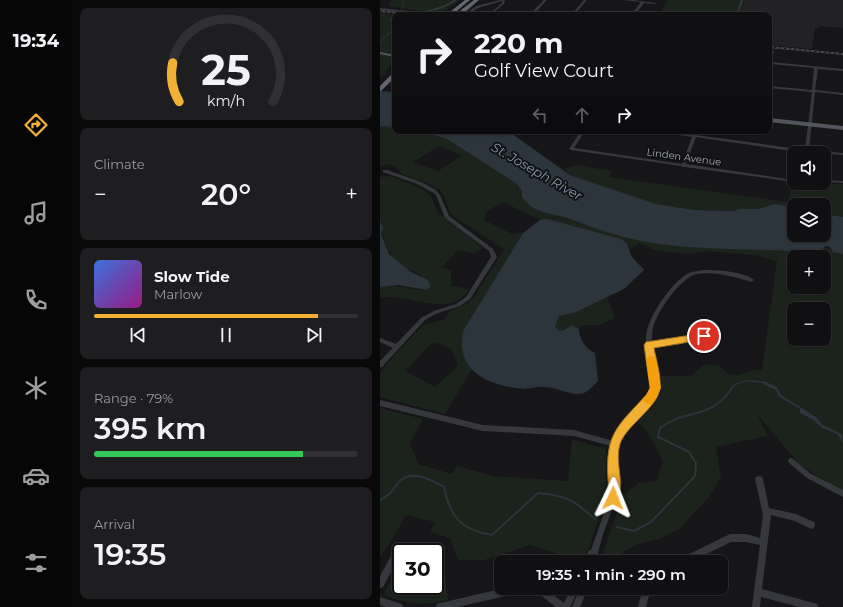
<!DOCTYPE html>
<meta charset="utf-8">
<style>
:root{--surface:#101012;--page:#1e1e20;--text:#f1f3f6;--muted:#9c9d9f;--line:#303032;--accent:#f2b134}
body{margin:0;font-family:Montserrat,sans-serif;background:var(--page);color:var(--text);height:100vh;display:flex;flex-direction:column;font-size:15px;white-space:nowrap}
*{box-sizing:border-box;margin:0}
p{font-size:13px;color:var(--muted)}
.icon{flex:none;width:22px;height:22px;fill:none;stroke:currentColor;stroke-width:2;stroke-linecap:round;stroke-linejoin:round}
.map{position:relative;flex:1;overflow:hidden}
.drawer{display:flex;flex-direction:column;gap:8px;padding:8px;background:#09090a;width:308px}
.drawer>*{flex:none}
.hud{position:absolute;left:12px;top:12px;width:380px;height:122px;border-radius:8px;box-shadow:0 1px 3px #0004,0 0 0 1px var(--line);background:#101012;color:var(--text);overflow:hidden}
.tools{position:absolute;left:407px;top:146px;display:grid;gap:8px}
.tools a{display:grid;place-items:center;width:44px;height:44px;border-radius:8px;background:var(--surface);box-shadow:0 1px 3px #0004,0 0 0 1px var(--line);font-size:20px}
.speed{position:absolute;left:12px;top:543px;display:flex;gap:8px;font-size:20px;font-weight:700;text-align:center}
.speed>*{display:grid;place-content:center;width:52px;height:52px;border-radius:50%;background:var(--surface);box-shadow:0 1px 3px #0004,0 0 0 1px var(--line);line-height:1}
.speed .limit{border:2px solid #111;border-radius:6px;background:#fff;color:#111}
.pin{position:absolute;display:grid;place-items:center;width:34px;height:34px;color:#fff;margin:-17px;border:2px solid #fff;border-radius:50%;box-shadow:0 1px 4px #0007}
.me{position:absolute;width:44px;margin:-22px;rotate:2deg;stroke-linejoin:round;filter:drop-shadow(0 0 3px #0008)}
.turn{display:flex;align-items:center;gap:14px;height:84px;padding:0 16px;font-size:18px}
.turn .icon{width:52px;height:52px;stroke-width:2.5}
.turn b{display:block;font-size:28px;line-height:34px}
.lanes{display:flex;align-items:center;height:38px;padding:0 16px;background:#0003;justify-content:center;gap:20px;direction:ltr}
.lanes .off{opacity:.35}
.big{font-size:30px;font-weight:600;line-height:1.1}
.drawer .tile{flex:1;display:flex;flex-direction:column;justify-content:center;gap:6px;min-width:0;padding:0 14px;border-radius:8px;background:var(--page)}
.drawer .dial{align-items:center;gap:0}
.dial svg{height:104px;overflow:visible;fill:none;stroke:var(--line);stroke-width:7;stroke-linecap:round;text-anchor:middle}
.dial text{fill:var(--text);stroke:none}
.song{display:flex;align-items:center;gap:12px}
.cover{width:48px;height:48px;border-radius:6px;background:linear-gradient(135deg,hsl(220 70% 55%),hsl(310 70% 35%))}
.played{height:4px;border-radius:2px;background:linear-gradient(90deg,var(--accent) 85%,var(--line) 85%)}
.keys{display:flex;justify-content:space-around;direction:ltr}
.heat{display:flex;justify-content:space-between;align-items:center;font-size:22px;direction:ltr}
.charge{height:6px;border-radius:3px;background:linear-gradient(90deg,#34c759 79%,var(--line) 0)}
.trip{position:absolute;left:114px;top:555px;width:234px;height:40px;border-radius:8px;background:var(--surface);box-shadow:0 1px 3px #0004,0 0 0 1px var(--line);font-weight:600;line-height:40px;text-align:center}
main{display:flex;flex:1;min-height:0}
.tabs{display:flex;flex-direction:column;width:72px;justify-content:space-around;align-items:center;background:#060607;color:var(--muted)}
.tabs .icon{width:28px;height:28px}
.tabs .active{color:var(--accent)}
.tabs b{font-size:18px;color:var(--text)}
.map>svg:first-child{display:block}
.built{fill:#222225}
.green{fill:#1c231d;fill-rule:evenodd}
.water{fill:#2c353c}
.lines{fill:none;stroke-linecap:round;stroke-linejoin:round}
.stream-far2{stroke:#2c353c;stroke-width:1}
.stream-far1{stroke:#2c353c;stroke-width:1.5}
.stream{stroke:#2c353c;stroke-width:2}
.street{fill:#37383d;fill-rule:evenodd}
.primary{fill:#53555c;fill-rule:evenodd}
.highway{fill:#63666e;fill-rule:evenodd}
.rail-casing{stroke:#4a4c52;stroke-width:2}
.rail{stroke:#111113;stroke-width:1;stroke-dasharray:2.5;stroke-linecap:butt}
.route{fill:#f2b134;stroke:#9d7322}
.slow{fill:#f59e0b}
.labels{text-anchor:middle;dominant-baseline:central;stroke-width:4;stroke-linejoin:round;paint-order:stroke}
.far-street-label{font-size:10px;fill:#a8adb8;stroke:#111113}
.water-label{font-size:13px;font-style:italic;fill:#7f9bb3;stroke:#111113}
</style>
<main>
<nav class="tabs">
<b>19:34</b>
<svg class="icon active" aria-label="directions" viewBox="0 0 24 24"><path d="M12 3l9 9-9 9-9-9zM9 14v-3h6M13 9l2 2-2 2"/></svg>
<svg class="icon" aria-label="music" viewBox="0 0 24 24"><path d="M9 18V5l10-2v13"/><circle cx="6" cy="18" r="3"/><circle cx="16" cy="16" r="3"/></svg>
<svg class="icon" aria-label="phone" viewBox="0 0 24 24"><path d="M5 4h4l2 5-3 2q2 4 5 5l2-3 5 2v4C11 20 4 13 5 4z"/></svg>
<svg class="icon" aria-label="climate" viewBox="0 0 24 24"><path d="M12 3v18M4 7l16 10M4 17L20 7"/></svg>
<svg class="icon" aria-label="car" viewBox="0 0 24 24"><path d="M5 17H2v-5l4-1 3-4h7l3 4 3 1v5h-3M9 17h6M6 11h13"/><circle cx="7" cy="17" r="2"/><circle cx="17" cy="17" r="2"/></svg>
<svg class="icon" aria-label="filters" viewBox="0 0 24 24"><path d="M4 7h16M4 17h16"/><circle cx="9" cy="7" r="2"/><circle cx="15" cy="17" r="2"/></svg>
</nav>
<section class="drawer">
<div class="tile dial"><svg viewBox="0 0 100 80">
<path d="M14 69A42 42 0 1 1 86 69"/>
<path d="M14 69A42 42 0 0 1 9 39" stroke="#f2b134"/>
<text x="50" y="56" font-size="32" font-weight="700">25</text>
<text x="50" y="72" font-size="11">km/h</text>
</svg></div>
<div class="tile"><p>Climate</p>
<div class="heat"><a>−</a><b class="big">20°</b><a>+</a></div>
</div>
<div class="tile">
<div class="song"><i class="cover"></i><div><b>Slow Tide</b><p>Marlow</p></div></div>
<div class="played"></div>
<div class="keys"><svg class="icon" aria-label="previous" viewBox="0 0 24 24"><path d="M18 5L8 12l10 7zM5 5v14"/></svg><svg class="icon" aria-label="pause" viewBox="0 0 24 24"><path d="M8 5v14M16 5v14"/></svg><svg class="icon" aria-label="next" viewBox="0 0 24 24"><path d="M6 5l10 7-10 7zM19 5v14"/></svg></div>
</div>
<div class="tile"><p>Range · 79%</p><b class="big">395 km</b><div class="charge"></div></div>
<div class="tile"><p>Arrival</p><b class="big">19:35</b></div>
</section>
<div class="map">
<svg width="463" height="607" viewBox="0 0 463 607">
<rect width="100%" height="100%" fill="#161618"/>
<path class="built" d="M365 0H463V28L439 26 438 28H435L432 49 389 45V15H360Z"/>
<path class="green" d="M11 0H81L60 14 9 6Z
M288 0H365L360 15H279Z
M0 13 21 15H15V60L0 78Z
M0 126 15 127V131H40L67 139 137 184 160 212 182 217 256 240 285 244 425 252C436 250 446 243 454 252L463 254V494L418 463 377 414 388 436 336 447 341 477 329 497 299 529 279 539 258 544 244 551 237 562H220L243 495 259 483 277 481 283 461 267 431 258 422C274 404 284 400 281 376H311L325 364 340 366C354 385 365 367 382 370L397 261 379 256 329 251 309 254 274 250 260 243 251 249 247 244 175 221 160 220 123 202 107 211 104 220 132 234 143 233 83 331 88 365 92 369 65 414 0 397V373L11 359 43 325 64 320 70 311 87 303 94 297 124 249 73 216C66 209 67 198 60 191 51 182 36 181 24 175 19 172 17 167 12 165 8 164 4 165 0 166ZM59 146 82 156 58 171 33 162ZM414 257H444V287H414ZM414 309H444V339H414ZM60 343 72 350 78 366 55 387 25 371 51 344Z
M197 165 231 171 229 177 408 202 412 186 428 188 429 185 463 184V217L444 214V205H414V207L388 206 378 209H359L353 211 314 210 276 204 190 175 184 169Z
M10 176 41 188 51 196 58 213 103 248 94 253 78 250 62 267 71 271V286L90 289C75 312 48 303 26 299 17 297 8 297 0 297V287C16 283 31 291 47 290L41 275C18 268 0 247 2 222L0 220V177Z
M227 297 235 318 220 325H202L199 329 191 325 185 330 179 331 175 327 179 316 194 313Z
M0 408 43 419 30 443 38 464 72 474 77 466 113 476 188 481 192 440 225 448 226 451V494L210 546 200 561 150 545 104 560H78L70 538 50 532 55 522 26 515 8 546 0 556Z
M21 571V586H55V576H65L68 600C42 606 30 604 6 596L4 593 13 576Z"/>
<path class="water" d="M0 91 15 92V127L0 126Z
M40 131H128L190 175 276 204 314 210 353 211 359 209H378L395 204 414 207V235H444V214L463 217V254L453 252 450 247 446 246 438 252H425C371 248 309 251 256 240 233 235 209 226 187 218 169 213 153 213 142 197V191L137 184 67 139Z
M167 219 241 239C251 246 247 246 251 255 254 260 260 265 264 270L244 289 194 313 179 316 175 327 179 331 185 330 191 325 199 329C200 340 205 348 215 353L218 381C215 384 209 391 204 393 193 397 177 387 165 387 158 386 151 389 144 389 109 386 75 372 83 331L143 233 160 220Z
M0 220 3 228 1 234 9 254 31 272 48 280 51 286 47 290 18 285 0 287Z
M384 381 397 387 401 395 436 417 443 425 462 434 463 443 457 434 442 428 432 419 420 413V409L398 396 396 390 383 384Z"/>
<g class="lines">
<path class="stream-far2" d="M21 0 24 2 22 9
M0 42 13 29 10 19 15 15"/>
<path class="stream-far1" d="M351 389C358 379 375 380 385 383"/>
<path class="stream" d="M0 500C9 496 13 490 18 483 30 468 51 480 64 487 70 517 81 530 112 535L158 493C186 495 195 501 215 519
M237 527 254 531 271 522 315 476 316 463 309 452 278 437 280 428C306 408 330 421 352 388"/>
<path class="street" d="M74 0H77C54 17 27 12 0 10V8C29 11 48 16 74 0Z
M120 0H125L124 4 115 11 150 14 164 0H167L153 15H139L113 13 111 15H108L122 3V1L98 8 87 15H84L96 6Z
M204 0H207L194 15H191Z
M243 0H253L276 3 275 4 264 3 257 12 245 15H241L255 10 261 2Z
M361 0H363L358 15H356Z
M392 50 394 51 391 62 463 69V71L438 69 435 90 463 93V95L435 92 429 150 463 153V155L444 154V153H425L316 137 306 164 414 180V182L305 167H303L301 166 191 150 189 149 201 131H205L194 148 302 164 312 137 278 132 276 131H287L313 135 314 131H318L316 135 425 150 432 92 389 88V86L432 90 434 68 391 64 389 65V57L390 51Z
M3 170H7L41 182 56 190 60 195 69 216 113 249 117 257 90 299 80 306 58 313 45 320 2 367H0V361L13 348 0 342V338L16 344 41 318 54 311 76 304 86 297 111 257 109 251 65 218 56 195 52 192 37 184 3 172Z
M444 180 463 181V183L444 182Z
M324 270C338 270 363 271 374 280L371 282C356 277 329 270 314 275 298 281 278 311 273 327 272 332 272 337 272 342L321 334 334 337 335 339 334 341H332L321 338 273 347C275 359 279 373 278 386 277 409 245 421 239 443 233 460 240 478 237 495 236 502 233 508 230 515 224 530 219 546 216 562H203L209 550H211L230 496 231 486 230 457 231 446 194 436 103 431 0 406V400L103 425 194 430 233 441C235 434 239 428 244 423 252 413 267 404 271 391 276 376 266 352 266 337 267 318 292 281 309 273 314 271 319 271 324 270Z
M411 458 413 459 431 474 463 490V497L427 478 409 463 408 461 409 459Z
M379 476 382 477 383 479 389 508 416 514 434 522 435 525 434 528 431 529 415 521 391 515 382 589 434 603 437 604 438 607H419L381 597 380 607H372L380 545 366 542H351L310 562H298L299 559 350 534H366L380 538 383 515 375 479 376 477Z
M14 555 17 556 18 559 17 562 3 587 0 588V576L11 556Z
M125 588H147L146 591 143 592 78 607H56L57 604 60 603Z
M148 588H164L184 603 191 588H199L190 607H176L159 594 149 591Z
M200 588H208L200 607H192Z
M263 588H271L266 607H258Z
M0 597 22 604 23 607H6L0 605Z"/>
<path class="primary" d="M0 52 15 55V57L0 54Z
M389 118 463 126V130L389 122Z"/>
<path class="highway" d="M85 0H90L72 15H66Z
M94 0H99L85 12H81V10Z
M15 71V77L0 92V86Z"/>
<defs>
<path id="rail" d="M0 11 42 15
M389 47 463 54"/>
</defs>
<use href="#rail" class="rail-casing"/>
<use href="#rail" class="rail"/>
</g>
<path class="route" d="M324 333 327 334 329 336 327 339 274 348C276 360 281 374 280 387 280 406 246 425 240 444 234 463 246 483 237 501L233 503 229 501C226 495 229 487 228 480 225 433 237 427 267 394L270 388 264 345 266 342Z"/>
<path class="slow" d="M271 355 276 359 281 388 272 404 268 405 263 401 270 388 266 359Z"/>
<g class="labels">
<g class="far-street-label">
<text transform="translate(304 157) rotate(8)">Linden Avenue</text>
</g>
<g class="water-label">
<text transform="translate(157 171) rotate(30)">St. Joseph River</text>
</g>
</g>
</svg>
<div class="tools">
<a><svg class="icon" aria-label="sound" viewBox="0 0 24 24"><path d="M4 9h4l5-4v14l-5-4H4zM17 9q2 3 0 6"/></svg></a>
<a><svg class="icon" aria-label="layers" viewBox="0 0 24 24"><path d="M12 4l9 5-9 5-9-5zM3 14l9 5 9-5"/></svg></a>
<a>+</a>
<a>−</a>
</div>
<div class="speed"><div class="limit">30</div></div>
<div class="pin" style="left:324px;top:336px;background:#d93025"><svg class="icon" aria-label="arrive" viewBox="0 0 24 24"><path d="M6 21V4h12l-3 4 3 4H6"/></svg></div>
<svg class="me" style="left:233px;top:498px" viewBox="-20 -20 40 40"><path d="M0-17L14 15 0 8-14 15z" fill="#f2b134" stroke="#fff" stroke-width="4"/></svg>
<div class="trip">19:35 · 1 min · 290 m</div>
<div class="hud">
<div class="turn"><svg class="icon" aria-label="right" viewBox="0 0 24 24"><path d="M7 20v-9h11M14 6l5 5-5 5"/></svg><div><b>220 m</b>Golf View Court</div></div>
<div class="lanes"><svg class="icon off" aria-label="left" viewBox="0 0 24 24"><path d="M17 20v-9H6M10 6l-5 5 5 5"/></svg><svg class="icon off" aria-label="ahead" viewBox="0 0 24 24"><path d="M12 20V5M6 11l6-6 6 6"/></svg><svg class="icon" aria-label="right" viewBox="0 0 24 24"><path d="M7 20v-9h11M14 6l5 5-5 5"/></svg></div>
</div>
</div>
</main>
